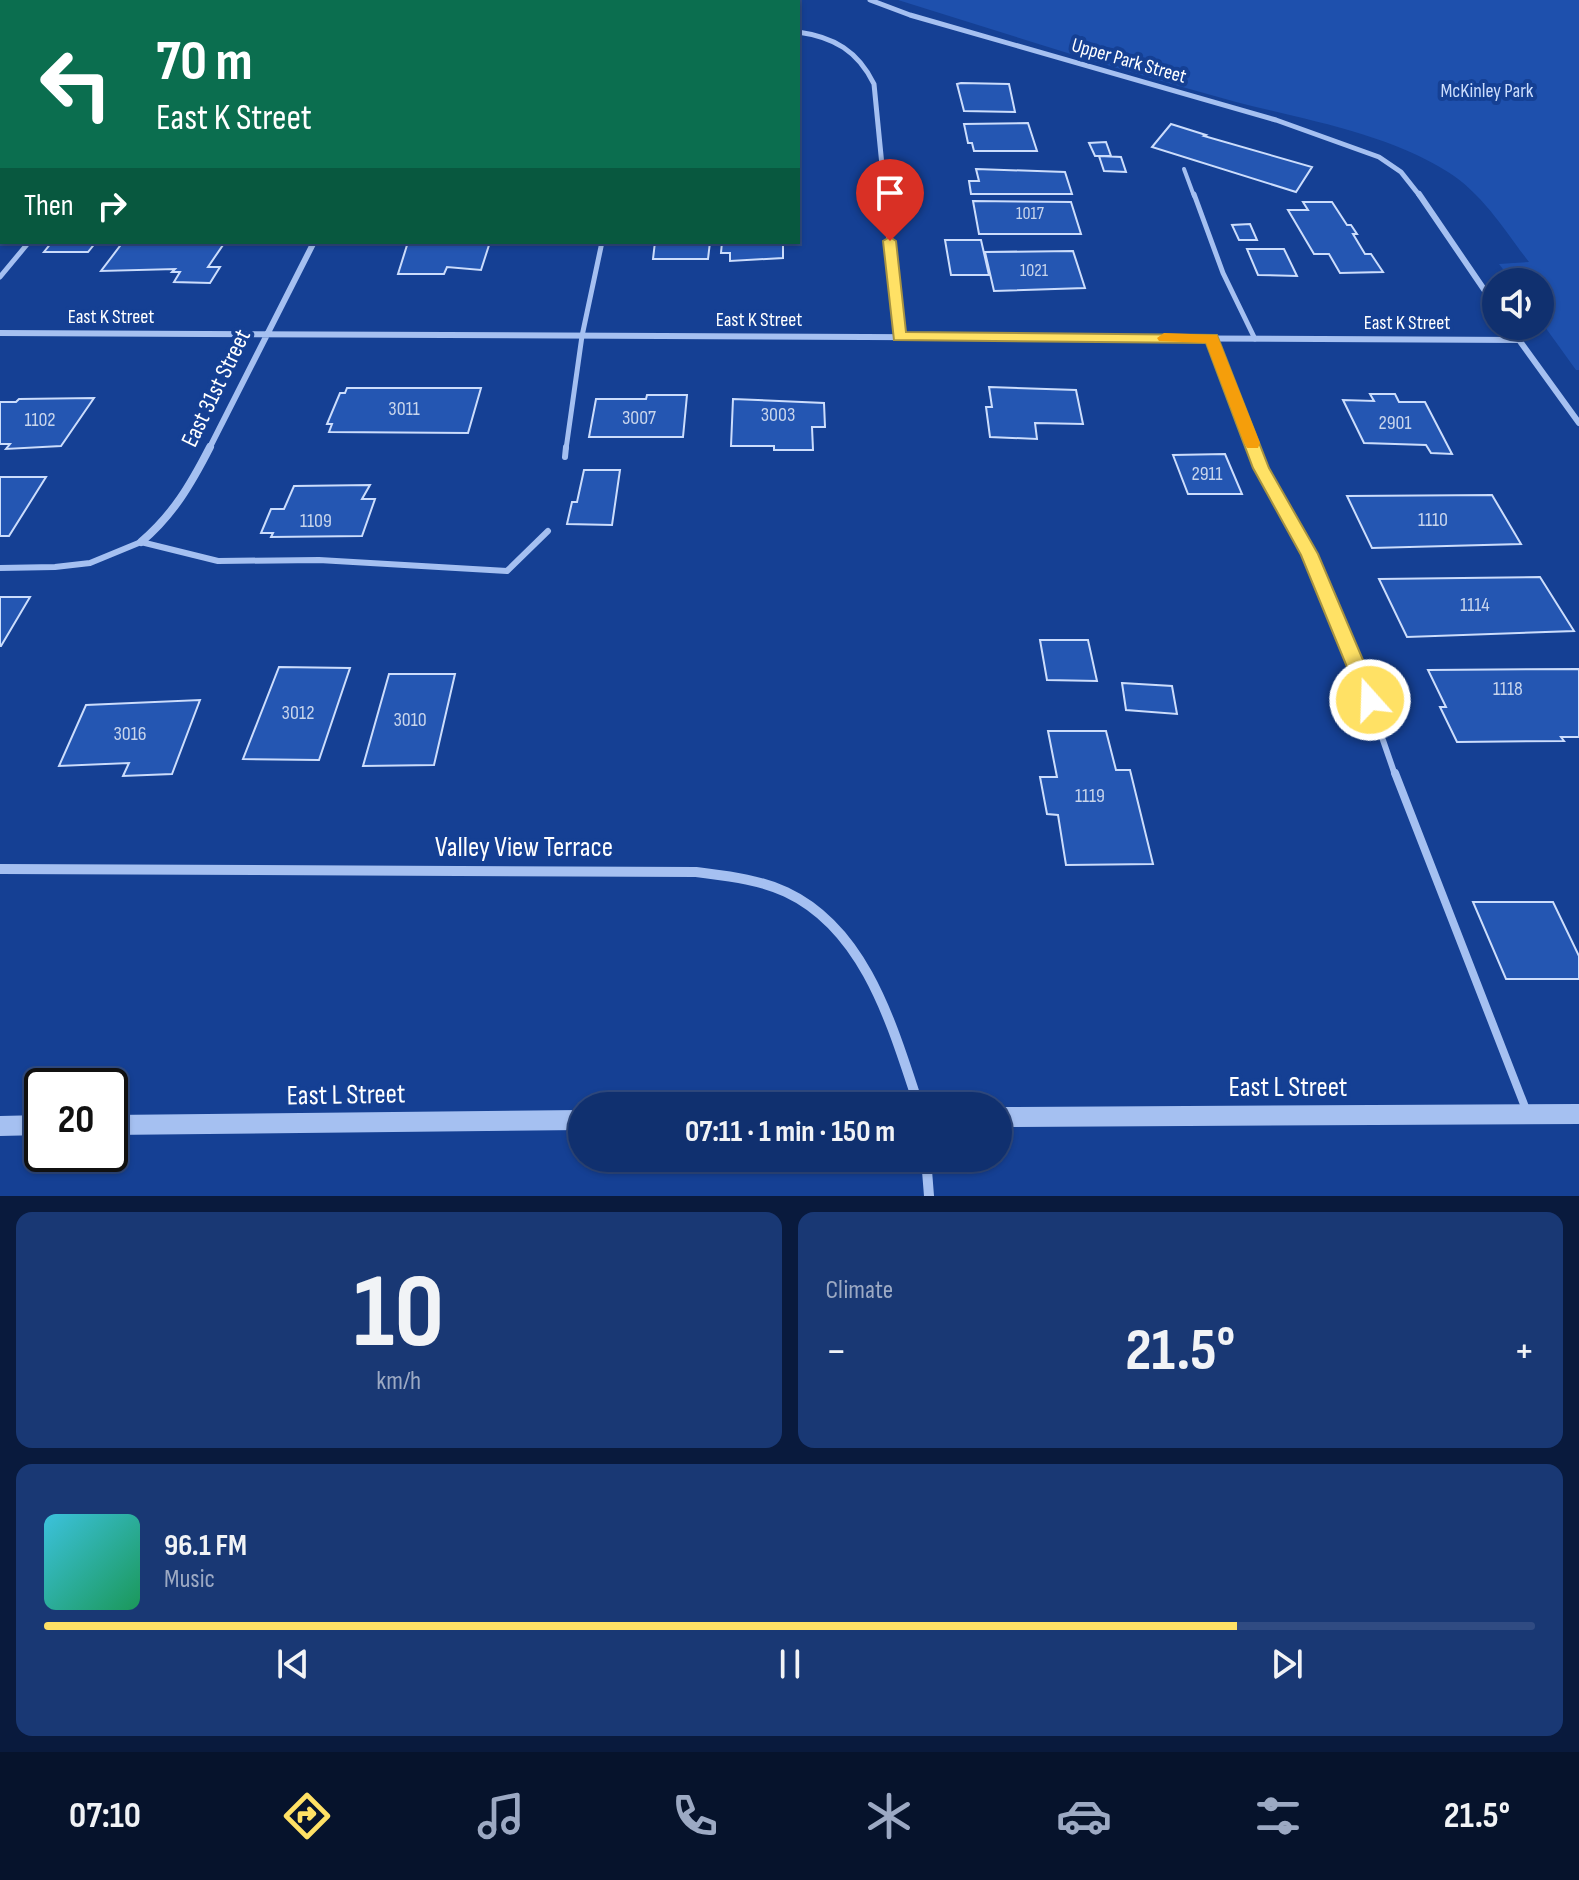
<!DOCTYPE html>
<meta charset="utf-8">
<style>
:root{--surface:#10306f;--page:#193874;--text:#f1f3f6;--muted:#9ca9c3;--line:#304b82;--accent:#ffe165}
body{margin:0;font-family:"Sofia Sans Condensed",sans-serif;background:var(--page);color:var(--text);height:100vh;display:flex;flex-direction:column;font-size:30px;white-space:nowrap}
*{box-sizing:border-box;margin:0}
p{font-size:26px;color:var(--muted)}
.icon{flex:none;width:44px;height:44px;fill:none;stroke:currentColor;stroke-width:2;stroke-linecap:round;stroke-linejoin:round}
.map{position:relative;height:1196px;overflow:hidden}
.details{display:flex;flex-direction:column;gap:16px;padding:16px;background:#091a3d;flex:1}
.details>*{flex:none}
.top-card{position:absolute;left:0px;top:0px;width:800px;height:244px;box-shadow:0 2px 6px #0004,0 0 0 2px var(--line);background:#0b6e4f;color:#fff;overflow:hidden}
.controls{position:absolute;left:1482px;top:268px;display:grid;gap:16px}
.controls a{display:grid;place-items:center;width:72px;height:72px;border-radius:50%;background:var(--surface);box-shadow:0 2px 6px #0004,0 0 0 2px var(--line);font-size:40px}
.speed{position:absolute;left:24px;top:1068px;display:flex;gap:16px;font-size:40px;font-weight:700;text-align:center}
.speed>*{display:grid;place-content:center;width:104px;height:104px;border-radius:50%;background:var(--surface);box-shadow:0 2px 6px #0004,0 0 0 2px var(--line);line-height:1}
.speed .limit{border:4px solid #111;border-radius:12px;background:#fff;color:#111}
.pin{position:absolute;display:grid;place-items:center;width:68px;height:68px;color:#fff;margin:-82px -34px;border-radius:50% 50% 50% 0;rotate:-45deg;box-shadow:0 0 8px #0007}
.pin .icon{rotate:45deg}
.me{position:absolute;width:88px;margin:-44px;rotate:340deg;stroke-linejoin:round;filter:drop-shadow(0 0 6px #0008)}
.turn{display:flex;align-items:center;gap:28px;height:168px;padding:0 24px;font-size:36px}
.turn .icon{width:104px;height:104px;stroke-width:2.5}
.turn b{display:block;font-size:56px;line-height:68px}
.then{display:flex;align-items:center;height:76px;padding:0 24px;background:#0003;gap:16px;font-size:30px}
.big{font-size:60px;font-weight:700;line-height:1.1}
.details .tile{flex:1;display:flex;flex-direction:column;justify-content:center;gap:12px;min-width:0;padding:0 28px;border-radius:16px;background:var(--page)}
.details .dial{align-items:center;gap:0}
.dial b{font-size:104px;line-height:1}
.song{display:flex;align-items:center;gap:24px}
.cover{width:96px;height:96px;border-radius:12px;background:linear-gradient(135deg,hsl(190 70% 55%),hsl(150 70% 35%))}
.played{height:8px;border-radius:4px;background:linear-gradient(90deg,var(--accent) 80%,var(--line) 80%)}
.keys{display:flex;justify-content:space-around;direction:ltr}
.heat{display:flex;justify-content:space-between;align-items:center;font-size:44px;direction:ltr}
.details .tiles{flex:1;display:grid;gap:16px;grid-template-columns:1fr 1fr}
.tile:last-child{grid-column:span 2}
.trip{position:absolute;left:568px;top:1092px;width:444px;height:80px;border-radius:40px;background:var(--surface);box-shadow:0 2px 6px #0004,0 0 0 2px var(--line);font-weight:700;line-height:80px;text-align:center}
.dock{display:flex;height:128px;justify-content:space-around;align-items:center;background:#06132c;color:var(--muted)}
.dock .icon{width:56px;height:56px}
.dock .active{color:var(--accent)}
.dock b{font-size:36px;color:var(--text)}
.map>svg:first-child{display:block}
.green{fill:#1e50ad}
.building{fill:#2456b2;stroke:#ccddfc;stroke-width:2}
.lines{fill:none;stroke-linecap:round;stroke-linejoin:round}
.service-far3{stroke:#a5c0f1;stroke-width:4}
.service-far2{stroke:#a5c0f1;stroke-width:5}
.service-far1{stroke:#a5c0f1;stroke-width:6}
.service{stroke:#a5c0f1;stroke-width:8}
.minor-far3{stroke:#a5c0f1;stroke-width:5}
.minor-far2{stroke:#a5c0f1;stroke-width:6}
.minor-far1{stroke:#a5c0f1;stroke-width:8}
.minor{stroke:#a5c0f1;stroke-width:10}
.tertiary{fill:#a5c0f1;fill-rule:evenodd}
.route{fill:#ffe165;stroke:#a69242;stroke-width:2}
.slow{fill:#f59e0b}
.labels{text-anchor:middle;dominant-baseline:central;stroke-width:8;stroke-linejoin:round;paint-order:stroke}
.far-number-label{font-size:18px;fill:#c8d5ec}
.far-street-label{font-size:20px;fill:#fff;stroke:#154094}
.far-park-label{font-size:20px;fill:#ccddfc;stroke:#154094}
.number-label{font-size:20px;fill:#c8d5ec}
.street-label{font-size:24px;fill:#fff;stroke:#154094}
.near-street-label{font-size:28px;fill:#fff;stroke:#154094}
</style>
<div class="map">
<svg width="1579" height="1196" viewBox="0 0 1579 1196">
<rect width="100%" height="100%" fill="#154094"/>
<path class="green" d="M898 0H1579V370H1576L1540 320V282H1513L1499 264 1529 262C1505 231 1483 194 1448 172 1386 133 1306 120 1236 102 1122 71 1010 35 898 0Z"/>
<path class="building" d="M961 83 1009 84 1015 112 964 111 957 84Z
M1028 123 1037 151H974L972 143H968L964 124Z
M1171 124 1206 135 1204 136 1312 167 1296 192 1152 147Z
M1106 142 1111 156H1095L1089 143Z
M1099 156 1121 157 1126 172 1104 171Z
M976 169 1065 172 1072 194H971L969 181H979Z
M973 201 1071 202 1081 234H979Z
M1303 202H1332L1347 225H1351L1357 234H1353L1365 254H1371L1383 272 1340 273 1329 254H1314L1288 210H1308Z
M1250 224 1257 240H1239L1232 225Z
M945 240H981L989 275H951Z
M52 242H96L88 252H44Z
M123 242H225L208 267H220L210 283 174 282 180 272H172L175 269 101 271Z
M408 242H490L481 270 447 267 444 274H398Z
M655 242H710L708 259H653Z
M722 242H783V258L730 261V253H721Z
M1247 249H1284L1297 276 1258 275Z
M1073 251 1085 288 994 291 985 252Z
M989 387 1076 390 1083 424 1035 423 1037 439 990 437 986 407H992Z
M347 388H481L468 433 329 432 332 424H327L340 393H345Z
M1370 394H1395L1399 402H1425L1452 454 1431 453 1426 445 1364 443 1343 400 1374 401Z
M647 395H687L683 437H589L596 399H646Z
M94 398 61 446 6 449 10 444H0V402H16L19 399Z
M733 399 824 403 825 427H812L813 450H774V446H731Z
M1225 454 1242 494H1188L1173 455Z
M584 470H620L612 525 567 524 572 502H577Z
M0 477H46L9 536H0Z
M370 485 362 499H375L362 536 271 537 273 533H261L271 509H284L294 486Z
M1492 495 1521 544 1372 548 1347 496Z
M1540 577 1574 631 1407 637 1379 579Z
M0 597H30L1 646H0Z
M1040 640H1088L1097 681 1047 680Z
M279 667 350 668 319 760 243 759Z
M1579 669V737H1561L1564 741 1457 742 1440 707H1446L1428 670Z
M389 674H455L434 765 363 766Z
M1122 683 1172 686 1177 714 1126 710Z
M200 700 172 774 123 776 129 763 59 766 86 705Z
M1048 731H1106L1116 770H1130L1153 864 1066 865 1058 815 1047 814 1040 777H1057Z
M1473 902H1553L1579 956V979H1506Z"/>
<g class="lines">
<path class="service-far3" d="M1184 169 1194 196"/>
<path class="service-far2" d="M1194 194 1223 273 1255 339
M0 277 29 242
M1212 338 1254 449
M566 449 582 336 602 242"/>
<path class="service-far1" d="M1253 447C1268 486 1293 519 1310 556 1343 628 1370 701 1395 775
M565 457 566 447
M0 568 55 567 90 563 141 542 218 561 319 560 507 571 548 531"/>
<path class="service" d="M1395 773 1527 1112"/>
<path class="minor-far3" d="M870 0 910 15 1276 120 1379 157 1401 172 1420 196
M798 32C834 37 858 51 874 84L885 196"/>
<path class="minor-far2" d="M885 194 899 336
M1419 194 1496 307
M1509 326 1579 423
M0 333 1519 340
M209 449 314 242"/>
<path class="minor-far1" d="M141 542C173 515 191 484 210 447"/>
<path class="minor" d="M0 869 696 872C726 876 758 879 786 892 867 930 893 1029 919 1106
M926 1158 929 1196"/>
<path class="tertiary" d="M1579 1104V1124L998 1127V1107Z
M582 1110V1130L110 1135V1115Z
M42 1115V1135L0 1136V1116Z"/>
</g>
<path class="route" d="M890 237 896 241 906 332 1217 335 1269 468 1318 554 1380 700 1377 706 1370 708 1363 706 1301 555 1253 468 1206 343 894 340 883 241Z"/>
<path class="slow" d="M1164 333 1217 335 1260 443 1258 448H1247L1244 443 1206 343 1159 341 1157 338Z"/>
<g class="labels">
<g class="far-number-label">
<text x="1030" y="213">1017</text>
<text x="1034" y="270">1021</text>
</g>
<g class="far-street-label">
<text transform="translate(1129 61) rotate(16)">Upper Park Street</text>
<text x="111" y="317">East K Street</text>
<text x="759" y="320">East K Street</text>
<text x="1407" y="323">East K Street</text>
</g>
<g class="far-park-label">
<text x="1487" y="91">McKinley Park</text>
</g>
<g class="number-label">
<text x="404" y="409">3011</text>
<text x="778" y="415">3003</text>
<text x="639" y="418">3007</text>
<text x="40" y="420">1102</text>
<text x="1395" y="423">2901</text>
<text x="1207" y="474">2911</text>
<text x="1433" y="520">1110</text>
<text x="316" y="521">1109</text>
<text x="1475" y="605">1114</text>
<text x="1508" y="689">1118</text>
<text x="298" y="713">3012</text>
<text x="410" y="720">3010</text>
<text x="130" y="734">3016</text>
<text x="1090" y="796">1119</text>
</g>
<g class="street-label">
<text transform="translate(216 388) rotate(-64)">East 31st Street</text>
</g>
<g class="near-street-label">
<text x="524" y="847">Valley View Terrace</text>
<text x="1288" y="1087">East L Street</text>
<text transform="translate(346 1095) rotate(-1)">East L Street</text>
</g>
</g>
</svg>
<div class="controls">
<a><svg class="icon" aria-label="sound" viewBox="0 0 24 24"><path d="M4 9h4l5-4v14l-5-4H4zM17 9q2 3 0 6"/></svg></a>
</div>
<div class="speed"><div class="limit">20</div></div>
<div class="pin" style="left:890px;top:241px;background:#d93025"><svg class="icon" aria-label="arrive" viewBox="0 0 24 24"><path d="M6 21V4h12l-3 4 3 4H6"/></svg></div>
<svg class="me" style="left:1370px;top:700px" viewBox="-20 -20 40 40"><circle r="17" fill="#ffe165" stroke="#fff" stroke-width="3"/><path d="M0-11L8 9 0 5-8 9z" fill="#fff"/></svg>
<div class="trip">07:11 · 1 min · 150 m</div>
<div class="top-card">
<div class="turn"><svg class="icon" aria-label="left" viewBox="0 0 24 24"><path d="M17 20v-9H6M10 6l-5 5 5 5"/></svg><div><b>70 m</b>East K Street</div></div>
<div class="then">Then<svg class="icon" aria-label="right" viewBox="0 0 24 24"><path d="M7 20v-9h11M14 6l5 5-5 5"/></svg></div>
</div>
</div>
<section class="details">
<div class="tiles">
<div class="tile dial"><b>10</b><p>km/h</p></div>
<div class="tile"><p>Climate</p>
<div class="heat"><a>−</a><b class="big">21.5°</b><a>+</a></div>
</div>
<div class="tile">
<div class="song"><i class="cover"></i><div><b>96.1 FM</b><p>Music</p></div></div>
<div class="played"></div>
<div class="keys"><svg class="icon" aria-label="previous" viewBox="0 0 24 24"><path d="M18 5L8 12l10 7zM5 5v14"/></svg><svg class="icon" aria-label="pause" viewBox="0 0 24 24"><path d="M8 5v14M16 5v14"/></svg><svg class="icon" aria-label="next" viewBox="0 0 24 24"><path d="M6 5l10 7-10 7zM19 5v14"/></svg></div>
</div>
</div>
</section>
<nav class="dock">
<b>07:10</b>
<svg class="icon active" aria-label="directions" viewBox="0 0 24 24"><path d="M12 3l9 9-9 9-9-9zM9 14v-3h6M13 9l2 2-2 2"/></svg>
<svg class="icon" aria-label="music" viewBox="0 0 24 24"><path d="M9 18V5l10-2v13"/><circle cx="6" cy="18" r="3"/><circle cx="16" cy="16" r="3"/></svg>
<svg class="icon" aria-label="phone" viewBox="0 0 24 24"><path d="M5 4h4l2 5-3 2q2 4 5 5l2-3 5 2v4C11 20 4 13 5 4z"/></svg>
<svg class="icon" aria-label="climate" viewBox="0 0 24 24"><path d="M12 3v18M4 7l16 10M4 17L20 7"/></svg>
<svg class="icon" aria-label="car" viewBox="0 0 24 24"><path d="M5 17H2v-5l4-1 3-4h7l3 4 3 1v5h-3M9 17h6M6 11h13"/><circle cx="7" cy="17" r="2"/><circle cx="17" cy="17" r="2"/></svg>
<svg class="icon" aria-label="filters" viewBox="0 0 24 24"><path d="M4 7h16M4 17h16"/><circle cx="9" cy="7" r="2"/><circle cx="15" cy="17" r="2"/></svg>
<b>21.5°</b>
</nav>
